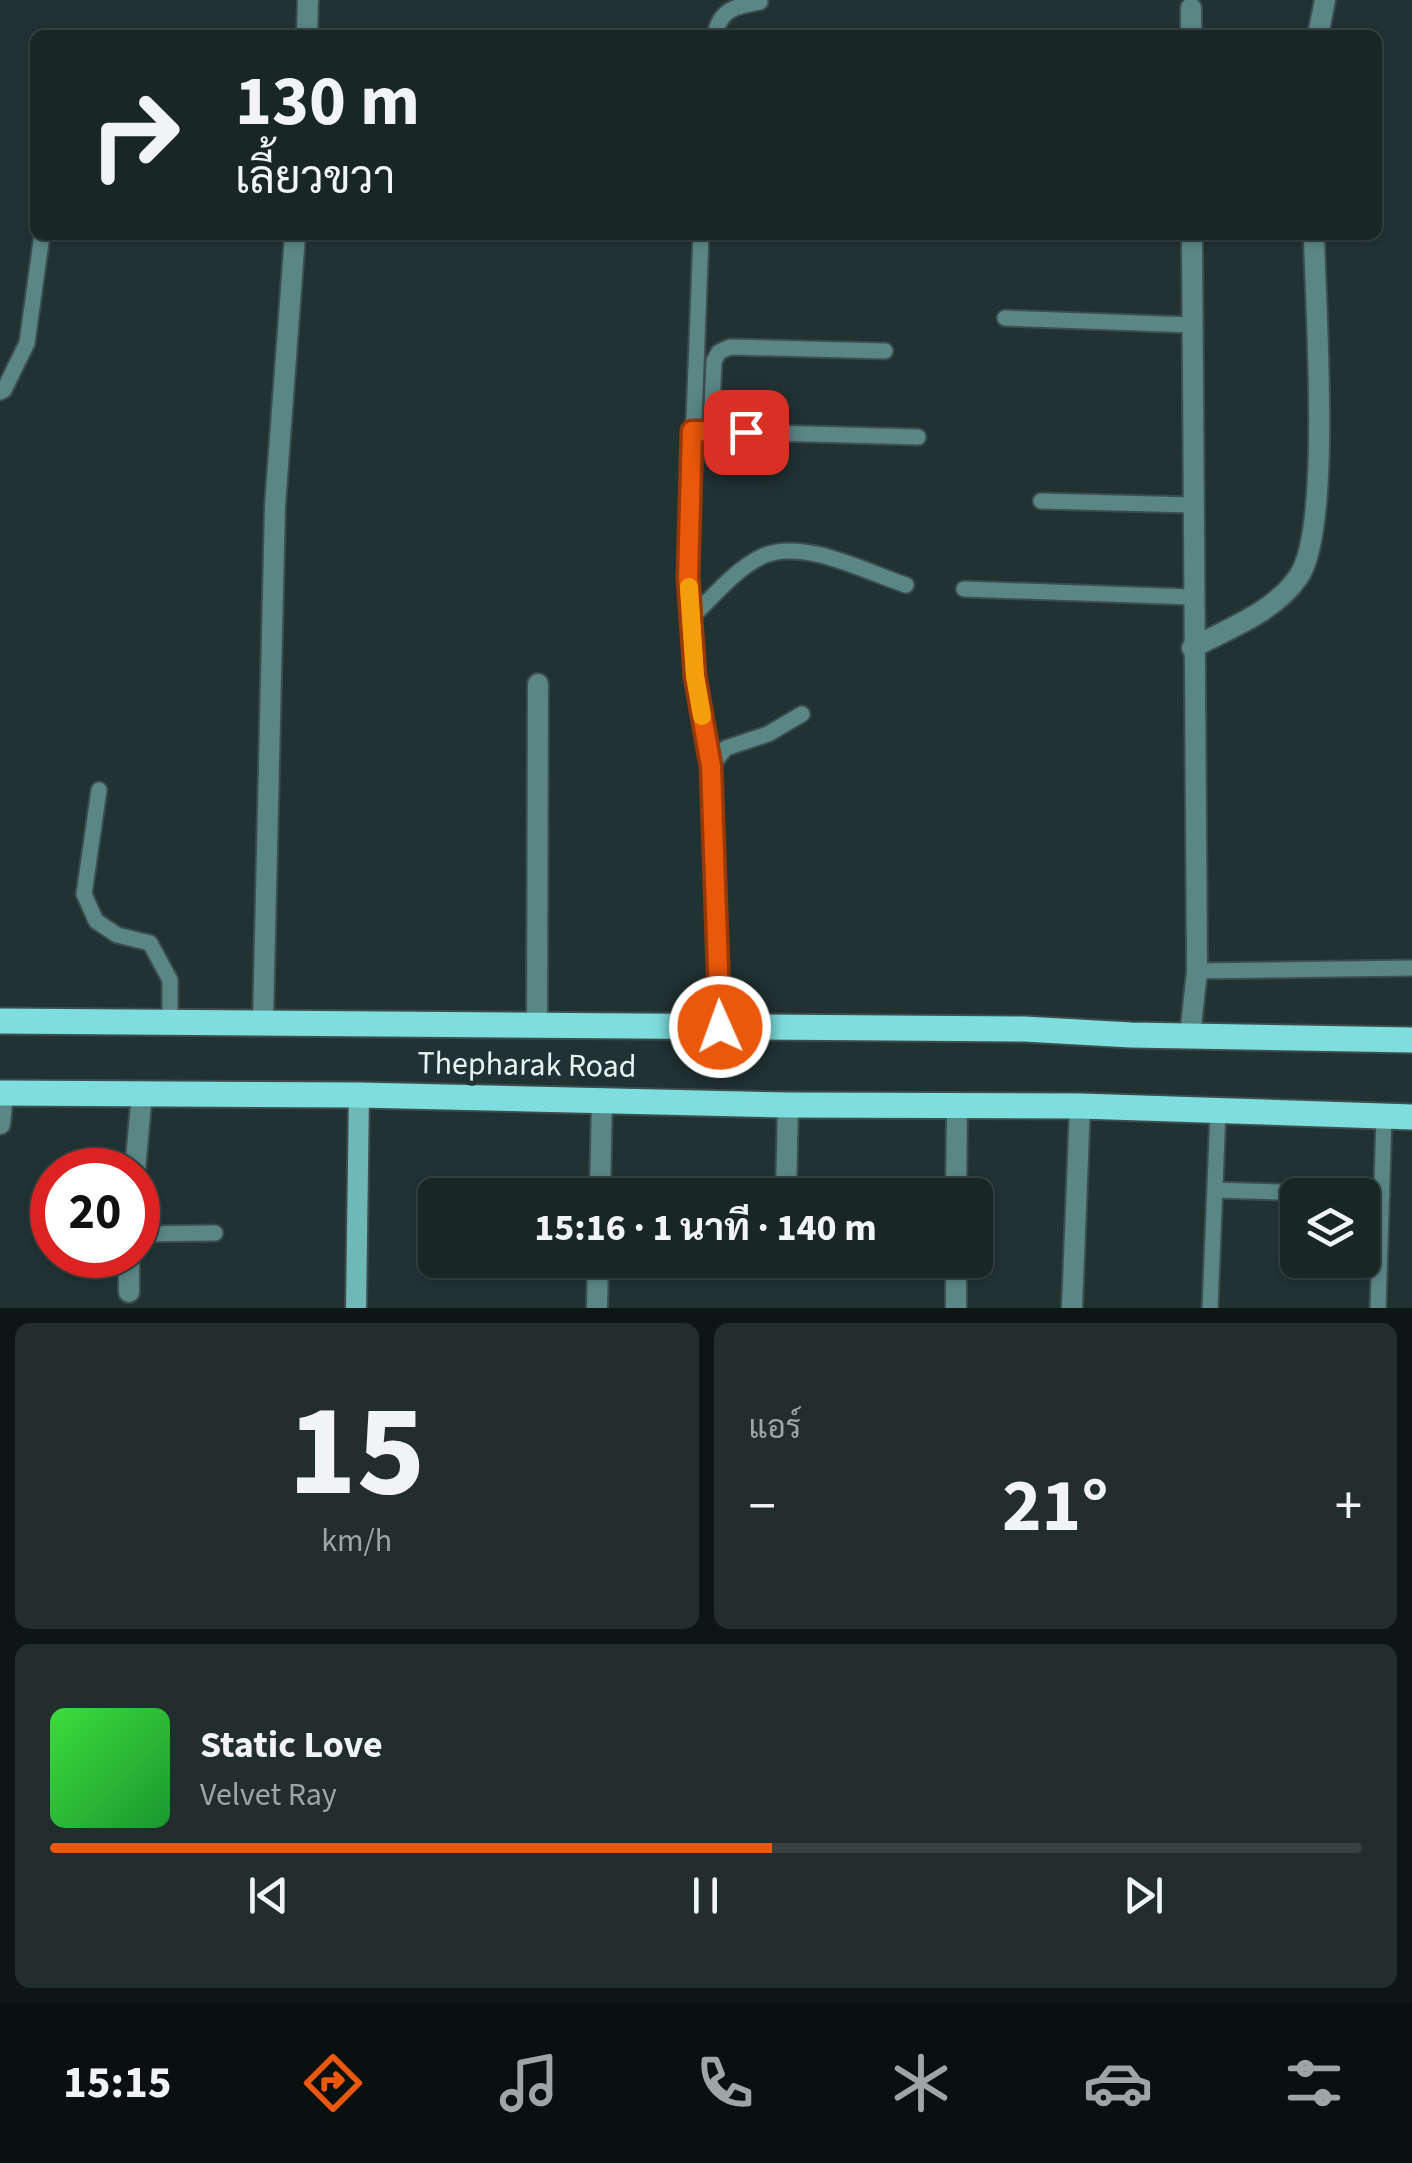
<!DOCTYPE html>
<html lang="th">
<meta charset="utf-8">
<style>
:root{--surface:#192626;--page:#222e2e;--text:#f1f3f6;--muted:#9fa5a7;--line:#374343;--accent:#ea580c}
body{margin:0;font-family:"Source Sans 3",Sarabun,sans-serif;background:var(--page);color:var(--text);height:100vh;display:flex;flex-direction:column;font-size:38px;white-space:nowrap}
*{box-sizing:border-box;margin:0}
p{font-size:32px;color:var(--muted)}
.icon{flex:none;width:55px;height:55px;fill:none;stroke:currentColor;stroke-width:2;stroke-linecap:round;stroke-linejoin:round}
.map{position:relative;height:1308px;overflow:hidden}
.panel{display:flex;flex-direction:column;gap:15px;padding:15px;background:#0e1515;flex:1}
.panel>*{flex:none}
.hud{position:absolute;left:30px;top:30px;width:1352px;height:210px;border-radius:15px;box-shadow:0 2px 8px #0004,0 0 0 2px var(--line);background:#192626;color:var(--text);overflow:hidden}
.buttons{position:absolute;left:1280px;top:1178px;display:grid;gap:20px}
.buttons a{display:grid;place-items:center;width:100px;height:100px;border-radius:15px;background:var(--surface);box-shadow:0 2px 8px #0004,0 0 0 2px var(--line);font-size:50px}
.speed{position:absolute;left:30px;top:1148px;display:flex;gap:20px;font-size:50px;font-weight:700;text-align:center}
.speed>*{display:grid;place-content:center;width:130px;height:130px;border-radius:50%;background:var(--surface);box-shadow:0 2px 8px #0004,0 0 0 2px var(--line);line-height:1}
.speed .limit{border:15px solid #d22;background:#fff;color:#111}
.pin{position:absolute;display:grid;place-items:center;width:85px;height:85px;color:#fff;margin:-42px;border-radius:20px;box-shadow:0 5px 15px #0006}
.me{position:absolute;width:110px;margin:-55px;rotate:358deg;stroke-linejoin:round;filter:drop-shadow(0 0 8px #0008)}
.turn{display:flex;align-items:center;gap:35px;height:210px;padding:0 40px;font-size:45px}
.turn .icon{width:130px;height:130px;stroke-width:2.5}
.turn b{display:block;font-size:70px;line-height:85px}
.big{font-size:75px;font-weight:700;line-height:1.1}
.panel .widget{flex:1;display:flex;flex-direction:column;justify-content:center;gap:15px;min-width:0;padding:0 35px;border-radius:15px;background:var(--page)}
.panel .dial{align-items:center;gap:0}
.dial b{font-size:130px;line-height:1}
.song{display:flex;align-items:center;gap:30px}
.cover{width:120px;height:120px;border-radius:15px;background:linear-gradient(135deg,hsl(120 70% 55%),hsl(130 70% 35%))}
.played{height:10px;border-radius:5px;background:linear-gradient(90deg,var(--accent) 55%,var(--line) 55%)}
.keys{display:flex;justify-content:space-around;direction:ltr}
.heat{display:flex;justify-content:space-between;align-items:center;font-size:55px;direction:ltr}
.panel .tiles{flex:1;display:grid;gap:15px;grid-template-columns:1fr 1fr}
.widget:last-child{grid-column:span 2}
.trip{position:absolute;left:418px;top:1178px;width:575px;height:100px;border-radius:15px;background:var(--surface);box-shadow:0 2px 8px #0004,0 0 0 2px var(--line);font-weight:700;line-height:100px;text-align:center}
.menu{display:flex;height:160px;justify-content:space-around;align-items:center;background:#0a0f0f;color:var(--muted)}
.menu .icon{width:70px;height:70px}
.menu .selected{color:var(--accent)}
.menu b{font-size:45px;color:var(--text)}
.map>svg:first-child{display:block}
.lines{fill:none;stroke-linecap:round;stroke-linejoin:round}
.lane-casing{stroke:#3d4d4d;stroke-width:19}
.street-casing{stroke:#3d4d4d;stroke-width:24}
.secondary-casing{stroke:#3d4d4d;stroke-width:24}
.primary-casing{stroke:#3d4d4d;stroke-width:29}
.lane{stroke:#5a8686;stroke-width:15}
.street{stroke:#5a8686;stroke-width:20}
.secondary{stroke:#6fb8b7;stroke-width:20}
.primary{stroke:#7ddedd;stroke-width:25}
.route-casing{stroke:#983908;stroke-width:25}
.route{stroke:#ea580c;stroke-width:18}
.slow{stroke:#f59e0b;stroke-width:18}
.labels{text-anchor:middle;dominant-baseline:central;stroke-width:10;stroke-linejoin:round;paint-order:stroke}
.street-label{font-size:32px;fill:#e8f3f3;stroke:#213232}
</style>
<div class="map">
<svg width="1412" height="1308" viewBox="0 0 1412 1308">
<rect width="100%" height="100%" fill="#213232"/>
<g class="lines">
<defs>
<path id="lane" d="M715 35C720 9 736 6 760 2
M701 235 688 577 695 677 711 766 720 1027
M1005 318 1192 325
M0 392 4 390 27 343 42 235
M701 431 918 437
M711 431 714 361 719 352 730 347 885 351
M1041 501 1192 505
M964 589 1192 597
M691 618C713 597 735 569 763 556 803 538 866 572 906 585
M711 766 726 748 768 734 802 714
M99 790 84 894 96 921 117 935 150 943 170 980V1020
M1197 971 1412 968
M1215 1190 1382 1195
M138 1234 215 1233
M1210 1308 1218 1111
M1378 1308 1384 1116"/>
<path id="street" d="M1191 8V35
M307 35 308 0
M1318 35 1325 0
M1192 648C1229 628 1275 612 1299 576 1332 526 1315 304 1314 235
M263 1021 275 506 295 235
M537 1025 538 684
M1190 1036 1197 971 1192 235
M0 1124 3 1093
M135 1170 142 1093
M600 1195 602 1098
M786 1195 788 1105
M956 1195 957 1106
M129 1255V1292
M597 1308 598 1260
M956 1308V1260
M1072 1308 1080 1106"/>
<path id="secondary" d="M356 1308 359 1095"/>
<path id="primary" d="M0 1021 1024 1029 1131 1035 1412 1040
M0 1093 359 1095 788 1105 1080 1106 1412 1117"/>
</defs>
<use href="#lane" class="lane-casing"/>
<use href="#street" class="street-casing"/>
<use href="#secondary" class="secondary-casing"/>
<use href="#primary" class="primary-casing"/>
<use href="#lane" class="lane"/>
<use href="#street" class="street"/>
<use href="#secondary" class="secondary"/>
<use href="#primary" class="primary"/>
</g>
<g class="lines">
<defs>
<path id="route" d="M720 1027 711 766 695 676 688 577 692 431 746 432"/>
</defs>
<use href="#route" class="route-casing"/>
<use href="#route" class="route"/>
<path class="slow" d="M689 587 695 676 702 716"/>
</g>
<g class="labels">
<g class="street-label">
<text transform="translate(527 1065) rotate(1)">Thepharak Road</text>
</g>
</g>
</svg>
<div class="buttons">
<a><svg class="icon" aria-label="layers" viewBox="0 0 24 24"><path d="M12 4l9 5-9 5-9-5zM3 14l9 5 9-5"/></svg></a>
</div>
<div class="speed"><div class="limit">20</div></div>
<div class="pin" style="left:746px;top:432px;background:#d93025"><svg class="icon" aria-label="arrive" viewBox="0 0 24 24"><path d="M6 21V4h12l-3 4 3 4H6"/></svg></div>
<svg class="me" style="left:720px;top:1027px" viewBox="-20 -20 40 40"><circle r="17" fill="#ea580c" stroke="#fff" stroke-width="3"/><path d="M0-11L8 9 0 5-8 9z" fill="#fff"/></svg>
<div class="trip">15:16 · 1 นาที · 140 m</div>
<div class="hud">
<div class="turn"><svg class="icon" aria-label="right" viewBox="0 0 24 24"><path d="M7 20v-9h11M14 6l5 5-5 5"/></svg><div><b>130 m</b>เลี้ยวขวา</div></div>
</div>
</div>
<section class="panel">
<div class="tiles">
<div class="widget dial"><b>15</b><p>km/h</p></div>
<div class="widget"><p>แอร์</p>
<div class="heat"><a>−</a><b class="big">21°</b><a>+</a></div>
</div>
<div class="widget">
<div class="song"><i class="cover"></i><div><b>Static Love</b><p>Velvet Ray</p></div></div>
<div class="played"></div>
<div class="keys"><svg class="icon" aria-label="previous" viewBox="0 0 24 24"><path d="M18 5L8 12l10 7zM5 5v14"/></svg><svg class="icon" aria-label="pause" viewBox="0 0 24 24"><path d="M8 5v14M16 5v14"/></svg><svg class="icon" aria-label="next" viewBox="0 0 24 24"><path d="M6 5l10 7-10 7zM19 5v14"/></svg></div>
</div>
</div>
</section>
<nav class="menu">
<b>15:15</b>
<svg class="icon selected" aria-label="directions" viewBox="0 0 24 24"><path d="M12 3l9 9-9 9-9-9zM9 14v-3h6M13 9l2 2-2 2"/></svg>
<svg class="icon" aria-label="music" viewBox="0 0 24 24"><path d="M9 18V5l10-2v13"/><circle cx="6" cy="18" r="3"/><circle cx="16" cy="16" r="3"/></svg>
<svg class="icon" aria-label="phone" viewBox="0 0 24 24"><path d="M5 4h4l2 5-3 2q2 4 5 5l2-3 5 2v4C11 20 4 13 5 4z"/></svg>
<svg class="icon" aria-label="climate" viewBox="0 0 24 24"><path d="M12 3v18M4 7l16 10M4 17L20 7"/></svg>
<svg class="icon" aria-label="car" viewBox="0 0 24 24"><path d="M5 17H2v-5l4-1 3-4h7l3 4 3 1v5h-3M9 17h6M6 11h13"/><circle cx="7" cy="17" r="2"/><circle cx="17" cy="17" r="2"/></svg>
<svg class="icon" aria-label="filters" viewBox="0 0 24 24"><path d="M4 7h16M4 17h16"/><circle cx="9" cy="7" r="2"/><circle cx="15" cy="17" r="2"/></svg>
</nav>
